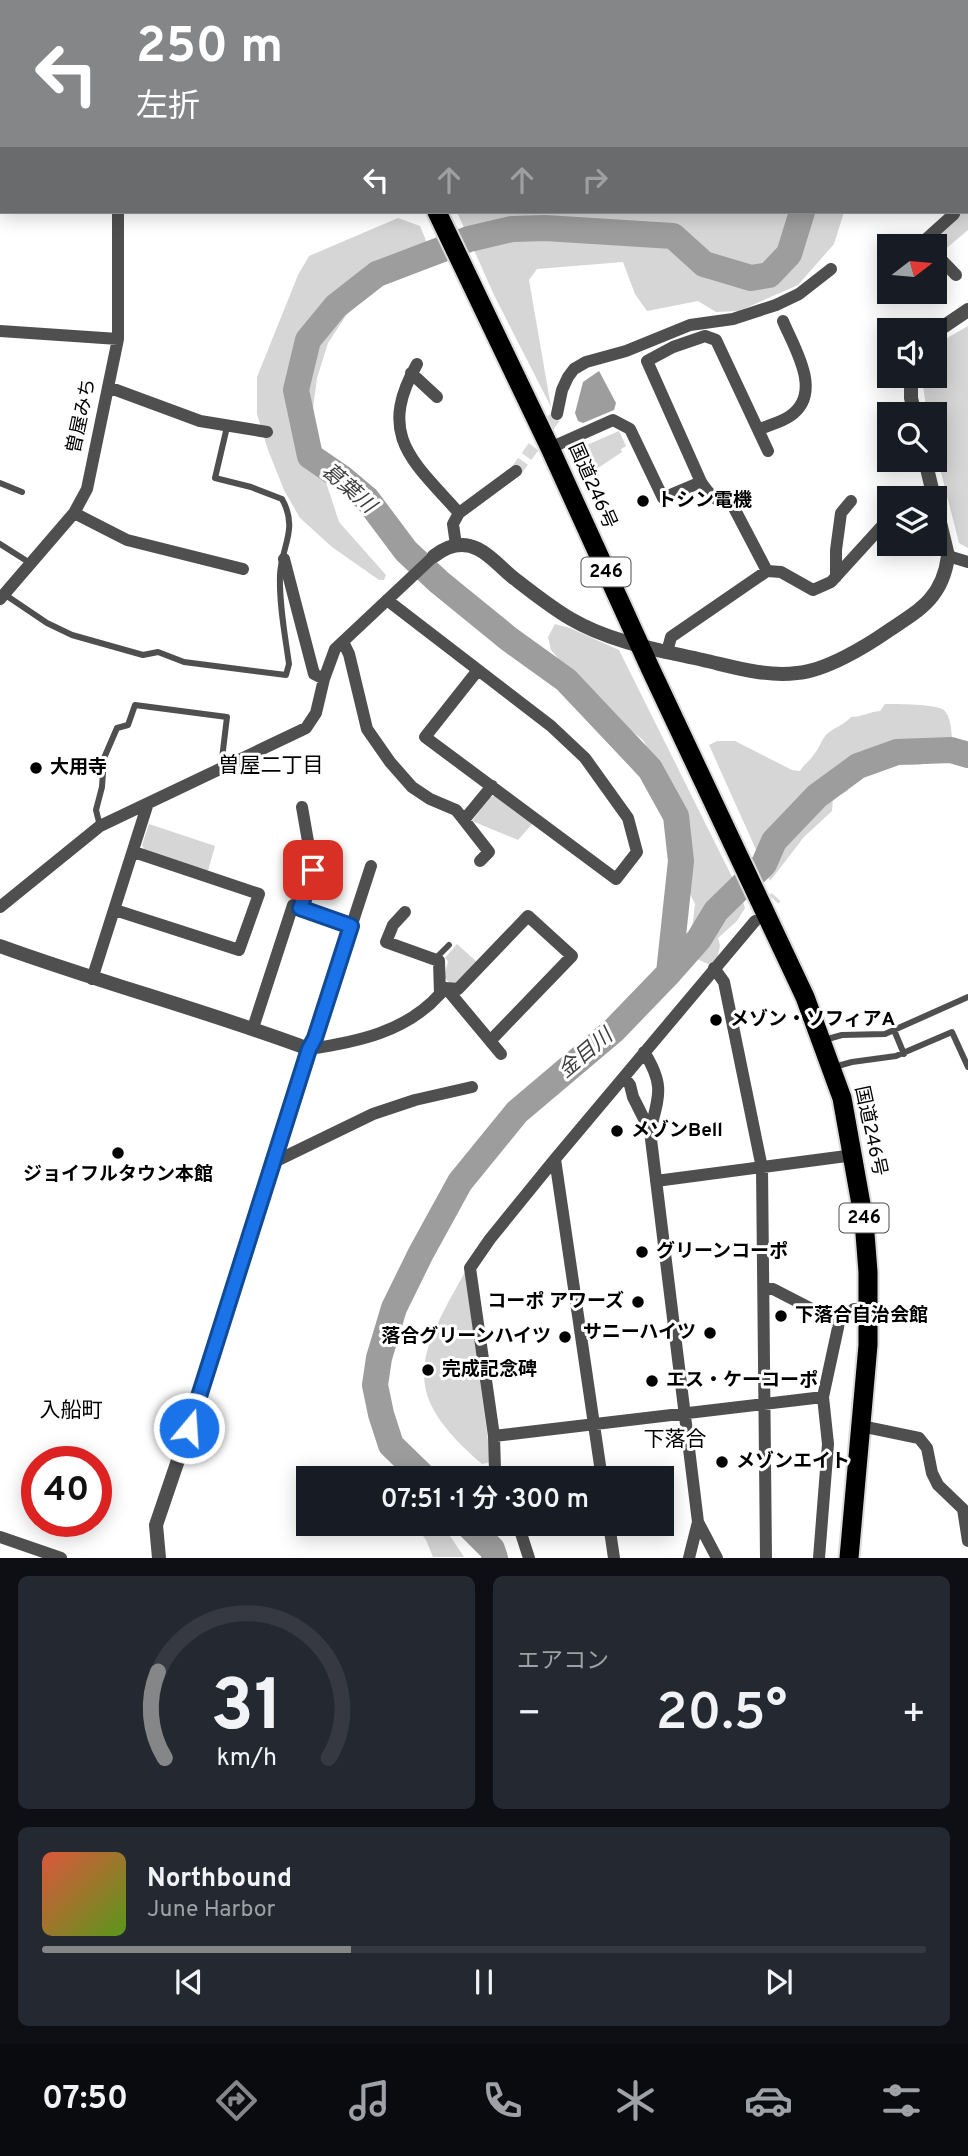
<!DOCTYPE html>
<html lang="ja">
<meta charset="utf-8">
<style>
:root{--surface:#171b24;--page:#242831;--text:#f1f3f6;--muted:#9ea1a6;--line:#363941;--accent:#858687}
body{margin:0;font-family:Overpass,"Noto Sans JP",sans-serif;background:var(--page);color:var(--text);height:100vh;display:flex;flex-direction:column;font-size:26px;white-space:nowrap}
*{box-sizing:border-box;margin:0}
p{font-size:23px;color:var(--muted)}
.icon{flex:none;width:38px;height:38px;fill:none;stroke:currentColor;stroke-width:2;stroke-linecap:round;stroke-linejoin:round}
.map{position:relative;height:1558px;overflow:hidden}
.drawer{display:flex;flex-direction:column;gap:18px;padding:18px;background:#0d0f14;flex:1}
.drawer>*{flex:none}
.top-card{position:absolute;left:0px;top:0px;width:970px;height:214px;box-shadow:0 4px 18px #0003;background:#858687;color:#fff;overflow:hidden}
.needle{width:46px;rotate:74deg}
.controls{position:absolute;left:877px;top:234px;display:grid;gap:14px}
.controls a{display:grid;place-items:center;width:70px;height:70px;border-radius:0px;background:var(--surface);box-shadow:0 4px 18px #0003;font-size:35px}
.speed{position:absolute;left:21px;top:1446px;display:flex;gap:14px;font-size:35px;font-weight:700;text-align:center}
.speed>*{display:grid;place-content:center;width:91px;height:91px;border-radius:50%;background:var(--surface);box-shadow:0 4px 18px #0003;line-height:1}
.speed .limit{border:10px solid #d22;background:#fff;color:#111}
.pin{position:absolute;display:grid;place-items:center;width:60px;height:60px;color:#fff;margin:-30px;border-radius:14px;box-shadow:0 4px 10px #0006}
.me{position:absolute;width:77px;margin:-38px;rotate:18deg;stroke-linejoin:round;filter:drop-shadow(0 0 5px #0008)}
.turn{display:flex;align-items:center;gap:24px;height:147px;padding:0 21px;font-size:32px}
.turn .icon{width:91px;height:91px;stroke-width:2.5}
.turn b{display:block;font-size:49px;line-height:60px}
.lanes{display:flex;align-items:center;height:66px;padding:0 21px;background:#0003;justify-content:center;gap:35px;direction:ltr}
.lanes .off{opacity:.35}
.big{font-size:52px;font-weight:600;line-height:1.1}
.drawer .widget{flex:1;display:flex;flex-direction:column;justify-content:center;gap:10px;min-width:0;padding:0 24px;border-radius:10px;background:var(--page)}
.drawer .dial{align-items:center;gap:0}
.dial svg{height:182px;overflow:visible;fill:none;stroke:var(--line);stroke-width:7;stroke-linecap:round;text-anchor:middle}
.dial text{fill:var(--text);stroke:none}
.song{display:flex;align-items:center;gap:21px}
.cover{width:84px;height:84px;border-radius:10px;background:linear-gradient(135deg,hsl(10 70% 55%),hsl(90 70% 35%))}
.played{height:7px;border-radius:4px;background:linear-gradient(90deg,var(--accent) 35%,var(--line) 35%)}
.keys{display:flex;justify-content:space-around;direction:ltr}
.heat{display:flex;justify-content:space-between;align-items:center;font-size:38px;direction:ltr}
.drawer .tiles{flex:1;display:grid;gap:18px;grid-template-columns:1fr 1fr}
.widget:last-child{grid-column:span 2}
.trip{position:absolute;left:296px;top:1466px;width:378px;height:70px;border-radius:0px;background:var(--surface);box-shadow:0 4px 18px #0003;font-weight:600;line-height:70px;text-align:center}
.tab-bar{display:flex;height:112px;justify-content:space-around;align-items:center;background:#090b0e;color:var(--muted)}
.tab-bar .icon{width:49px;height:49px}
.tab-bar .current{color:var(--accent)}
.tab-bar b{font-size:32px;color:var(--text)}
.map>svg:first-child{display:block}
.green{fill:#d6d6d6}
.water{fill:#9d9d9d}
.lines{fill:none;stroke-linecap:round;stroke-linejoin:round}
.river{stroke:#9d9d9d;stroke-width:26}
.minor-tunnel{stroke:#d9d9d9;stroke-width:12;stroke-dasharray:12 6;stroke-linecap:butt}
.trunk-casing{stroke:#dbdbdb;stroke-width:23}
.service{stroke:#4f4f4f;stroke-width:6}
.minor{stroke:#4f4f4f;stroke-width:12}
.tertiary{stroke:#4f4f4f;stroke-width:14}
.trunk{stroke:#000;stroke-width:19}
.route-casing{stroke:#114b97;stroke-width:18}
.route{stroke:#1a73e8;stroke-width:12}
.poi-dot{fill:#000;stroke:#fff;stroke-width:2.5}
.labels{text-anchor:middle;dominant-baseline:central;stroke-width:6;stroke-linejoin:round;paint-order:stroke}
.shield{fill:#fff;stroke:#4c4c4c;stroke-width:2}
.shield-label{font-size:18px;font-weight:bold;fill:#000}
.street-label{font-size:19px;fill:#000;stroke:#fff}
.poi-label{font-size:19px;font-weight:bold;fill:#000;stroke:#fff;text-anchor:start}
.water-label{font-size:21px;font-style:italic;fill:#3e3e3e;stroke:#fff}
.neighbourhood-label{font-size:21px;fill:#000;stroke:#fff}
</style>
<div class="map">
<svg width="968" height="1558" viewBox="0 0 968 1558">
<rect width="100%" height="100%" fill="#fff"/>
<path class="green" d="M968 141V230L942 252 935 244V237L960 216 959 212H968Z
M457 212H844L834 244 798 285 739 311 716 312 698 301 647 311 635 294 623 262 537 269 529 280 551 407 494 295Z
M398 218 420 226 430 250 421 260 360 301 347 314 328 343 317 378 312 417 324 476 339 522 386 575 384 580H379L332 547 300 518 284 490 268 450 257 414V377L298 275 309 256Z
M968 326V548L959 543 935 449 934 415H927L923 385 925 376H934C934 341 939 343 968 326Z
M619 431 626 446 621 449 622 452 589 474 580 448Z
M555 624 570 628 619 650 741 895 745 908 737 921 718 938 720 946 717 960 708 964 695 958 690 946 695 904 690 894V842L680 808 643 740 604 709 581 685 551 650 548 637Z
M885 704C897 704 936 704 944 710 951 717 951 730 952 738L968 741V757C943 759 915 770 892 762L854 782 847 791 833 798 832 811 804 837 770 881 709 745 717 741H735L792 770 800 771C805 763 811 760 815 753 820 747 821 740 827 734 835 727 844 725 851 717 862 717 869 712 880 711Z
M497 795 533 823 518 840 472 821 490 797Z
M149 824 215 846 208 871 145 851 142 845Z
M457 944 477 962 456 983 450 984 444 977 448 961 445 958Z
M465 1272 491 1462 482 1464C399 1393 416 1359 465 1272Z
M414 1524H442L464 1557H433L426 1540Z"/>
<path class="water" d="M599 371 616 403 614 410 583 423 578 421 575 413 583 382Z"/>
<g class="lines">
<path class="river" d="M516 0 517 2
M669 973 681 861 676 816 650 769 566 680 509 639 439 582 406 551 367 499 342 478 310 456 296 390 308 340 336 306 377 274 469 239 512 229 545 228 673 236 704 264 751 278 769 275 789 254 802 212
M426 1479 391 1445 381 1414 375 1385 379 1358 394 1308 421 1253 460 1182 517 1112 614 1030 669 973 699 939 716 911 764 864 774 841 817 796 858 766 897 752 951 750 968 755
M467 1524 492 1549 495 1558"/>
<path class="minor-tunnel" d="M516 471 557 414
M762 913 776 897"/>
<defs>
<path id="trunk" d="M334 0 335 2
M437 212 550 448 651 670 805 997 842 1098 864 1221 868 1272V1345L849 1558"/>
</defs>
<use href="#trunk" class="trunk-casing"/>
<path class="service" d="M638 0 639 2
M718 2 725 0
M0 483 22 492
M0 544 30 563
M4 594 47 623 72 635 143 655 158 652 184 662 286 675 289 664C285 635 279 604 280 575 281 547 299 529 282 499L251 487 215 478 227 427
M100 826 96 810 102 787 104 758 117 728 128 725 135 705 227 717 221 767
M436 958 449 945
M894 1030 904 1054
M824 1040 842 1035 885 1034 968 997
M834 1067 852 1062 896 1056 952 1032 968 1067"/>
<path class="minor" d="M428 0V2
M818 0 819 2
M889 0 890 2
M967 0 968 2
M70 2V0
M874 2 880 0
M0 95H2
M968 133V132
M930 247 924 241 954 214 953 212
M934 252 956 275
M0 331 118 339
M417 364C376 436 413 461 459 513
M411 373 437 397
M108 387 200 421 267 432
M557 414 562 390 568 377 574 369 586 362 626 351 690 325 733 319 776 305 799 294 831 269
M760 429C769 425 782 422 790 416 824 393 794 348 783 321
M550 448 613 420 630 429 663 498 701 482
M74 513 127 540 243 569
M456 545 453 524 459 513 516 471
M948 556 968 562
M284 559 314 674 324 679
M767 571 733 506C717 502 710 496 701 482L647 361 673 347 705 336 716 340 768 451
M836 577V550L841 513 851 501
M0 599 74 513 87 489 118 339V212
M387 600 551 726 585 758 628 818 637 852 616 879 425 737 478 670
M343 642 349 654 367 729 390 762 412 787 430 799 456 810 464 820 492 786
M667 652 671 637 767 571 781 572 813 590 831 582 882 526
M464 820 489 852 480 861
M0 907 100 826 306 728 316 713 324 679 335 649 434 556
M300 908 313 870 302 807
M115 910 239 950 259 894 134 852
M714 968 724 982 762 1168 766 1558
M92 979 148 803
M446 988 501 1054
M440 994 446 988 458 989 528 916 572 956 491 1040
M253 1028 293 905 351 926
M309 1049C357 1042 406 1032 440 994L439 961 386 942 393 925 405 912
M309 1049 315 1038 371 866
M644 1052C665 1085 659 1096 650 1131
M624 1077 630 1085 633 1097 650 1131 698 1522 689 1558
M555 1159 602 1479
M274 1162 373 1114 415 1100 472 1087
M656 1181 854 1155
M765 1289H773L839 1323
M861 1426 919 1438 927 1448 932 1473 938 1485 963 1509 968 1541
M494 1436 823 1397
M499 1479 495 1470 494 1436 470 1268 490 1239 555 1159 755 921
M698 1522 717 1558
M518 1524 529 1558
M609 1524 614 1558
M0 1537 61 1558
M819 1558 828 1444 823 1397 839 1323 854 1309"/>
<path class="tertiary" d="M934 333 968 310
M911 376V398L915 415
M434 556C447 546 462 541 478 549 492 556 503 570 515 579 533 593 552 608 571 619 610 642 659 650 703 660 734 667 765 677 797 673 825 671 865 647 888 631 920 610 943 597 948 556L925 460
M0 946C102 983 207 1011 309 1049L189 1428 156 1525 159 1558"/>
<use href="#trunk" class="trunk"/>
</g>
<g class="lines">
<defs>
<path id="route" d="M189 1428 309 1049 315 1038 351 926 300 908 313 870"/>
</defs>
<use href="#route" class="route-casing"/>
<use href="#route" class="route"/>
</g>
<g class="poi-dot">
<circle cx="643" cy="501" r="7"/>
<circle cx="36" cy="768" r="7"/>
<circle cx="716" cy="1020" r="7"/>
<circle cx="617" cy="1131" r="7"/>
<circle cx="118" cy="1153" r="7"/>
<circle cx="642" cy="1252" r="7"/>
<circle cx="638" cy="1302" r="7"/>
<circle cx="781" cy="1316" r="7"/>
<circle cx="710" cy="1333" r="7"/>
<circle cx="565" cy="1337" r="7"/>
<circle cx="428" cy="1370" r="7"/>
<circle cx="652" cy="1381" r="7"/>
<circle cx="722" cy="1462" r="7"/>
</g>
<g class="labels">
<g class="shield">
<rect x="581.5" y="557.5" width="49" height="29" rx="5"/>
<rect x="839.5" y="1203.5" width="49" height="29" rx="5"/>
</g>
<g class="shield-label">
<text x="606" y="572">246</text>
<text x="864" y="1218">246</text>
</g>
<g class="street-label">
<text transform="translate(82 416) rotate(-78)">曽屋みち</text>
<text transform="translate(592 486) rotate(66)">国道246号</text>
<text transform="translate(870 1131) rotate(78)">国道246号</text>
</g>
<g class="poi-label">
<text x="657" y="501">トシン電機</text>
<text x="50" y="768">大用寺</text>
<text x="730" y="1020">メゾン・ソフィアA</text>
<text x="631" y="1131">メゾンBell</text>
<text x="118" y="1175" text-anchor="middle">ジョイフルタウン本館</text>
<text x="656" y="1252">グリーンコーポ</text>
<text x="624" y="1302" text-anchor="end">コーポ アワーズ</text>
<text x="795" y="1316">下落合自治会館</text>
<text x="696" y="1333" text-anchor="end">サニーハイツ</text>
<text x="551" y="1337" text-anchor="end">落合グリーンハイツ</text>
<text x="442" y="1370">完成記念碑</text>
<text x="666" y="1381">エス・ケーコーポ</text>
<text x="736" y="1462">メゾンエイト</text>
</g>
<g class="water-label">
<text transform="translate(348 489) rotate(41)">葛葉川</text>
<text transform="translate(586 1054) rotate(-40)">金目川</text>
</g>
<g class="neighbourhood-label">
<text x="271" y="766">曽屋二丁目</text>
<text x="71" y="1411">入船町</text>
<text x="675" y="1440">下落合</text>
</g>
</g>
</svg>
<div class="controls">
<a><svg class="needle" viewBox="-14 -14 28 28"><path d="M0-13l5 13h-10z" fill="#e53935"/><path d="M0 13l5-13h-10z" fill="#9ea1a6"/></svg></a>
<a><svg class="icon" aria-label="sound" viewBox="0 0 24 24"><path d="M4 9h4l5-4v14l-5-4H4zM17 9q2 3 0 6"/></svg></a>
<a><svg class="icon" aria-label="search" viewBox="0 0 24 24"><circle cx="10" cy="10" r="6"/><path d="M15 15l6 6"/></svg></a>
<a><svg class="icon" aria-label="layers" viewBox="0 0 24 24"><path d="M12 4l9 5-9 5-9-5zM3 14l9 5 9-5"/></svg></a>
</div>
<div class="speed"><div class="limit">40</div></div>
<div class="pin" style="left:313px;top:870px;background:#d93025"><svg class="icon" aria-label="arrive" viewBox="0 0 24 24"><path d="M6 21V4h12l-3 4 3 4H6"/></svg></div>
<svg class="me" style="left:189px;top:1428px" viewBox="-20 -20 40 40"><circle r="17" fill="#1a73e8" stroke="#fff" stroke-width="3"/><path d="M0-11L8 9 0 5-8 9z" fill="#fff"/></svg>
<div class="trip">07:51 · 1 分 · 300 m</div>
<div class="top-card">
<div class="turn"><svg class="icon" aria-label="left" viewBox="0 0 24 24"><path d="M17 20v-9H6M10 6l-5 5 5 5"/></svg><div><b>250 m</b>左折</div></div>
<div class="lanes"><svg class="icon" aria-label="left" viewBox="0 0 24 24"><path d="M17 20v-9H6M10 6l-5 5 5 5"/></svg><svg class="icon off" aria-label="ahead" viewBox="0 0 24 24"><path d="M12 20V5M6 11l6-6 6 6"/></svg><svg class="icon off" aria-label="ahead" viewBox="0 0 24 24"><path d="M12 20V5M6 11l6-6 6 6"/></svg><svg class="icon off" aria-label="right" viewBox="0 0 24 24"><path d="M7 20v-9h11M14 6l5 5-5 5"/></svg></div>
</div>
</div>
<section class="drawer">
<div class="tiles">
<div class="widget dial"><svg viewBox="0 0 100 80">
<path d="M14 69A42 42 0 1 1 86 69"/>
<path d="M14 69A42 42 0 0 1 11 31" stroke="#858687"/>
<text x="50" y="56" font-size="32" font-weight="700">31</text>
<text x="50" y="72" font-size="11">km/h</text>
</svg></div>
<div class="widget"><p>エアコン</p>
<div class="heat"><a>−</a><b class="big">20.5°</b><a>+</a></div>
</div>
<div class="widget">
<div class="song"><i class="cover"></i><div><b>Northbound</b><p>June Harbor</p></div></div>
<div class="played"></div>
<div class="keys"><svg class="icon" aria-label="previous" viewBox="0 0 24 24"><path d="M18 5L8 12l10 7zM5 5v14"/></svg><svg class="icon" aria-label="pause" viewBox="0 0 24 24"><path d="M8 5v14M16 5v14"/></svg><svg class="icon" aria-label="next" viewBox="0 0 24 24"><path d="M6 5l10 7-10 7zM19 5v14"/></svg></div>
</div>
</div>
</section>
<nav class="tab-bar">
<b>07:50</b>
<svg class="icon current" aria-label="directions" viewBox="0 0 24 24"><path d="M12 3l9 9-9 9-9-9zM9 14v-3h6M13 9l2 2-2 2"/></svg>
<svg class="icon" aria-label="music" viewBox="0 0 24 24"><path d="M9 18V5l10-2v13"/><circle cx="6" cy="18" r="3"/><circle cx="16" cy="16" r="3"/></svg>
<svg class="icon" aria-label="phone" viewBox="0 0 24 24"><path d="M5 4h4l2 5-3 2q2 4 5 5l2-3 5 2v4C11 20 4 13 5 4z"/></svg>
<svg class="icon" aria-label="climate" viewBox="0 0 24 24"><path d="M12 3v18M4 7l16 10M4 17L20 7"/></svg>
<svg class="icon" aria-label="car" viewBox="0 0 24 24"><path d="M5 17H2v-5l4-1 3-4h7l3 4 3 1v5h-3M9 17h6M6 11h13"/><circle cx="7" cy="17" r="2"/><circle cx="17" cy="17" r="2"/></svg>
<svg class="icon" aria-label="filters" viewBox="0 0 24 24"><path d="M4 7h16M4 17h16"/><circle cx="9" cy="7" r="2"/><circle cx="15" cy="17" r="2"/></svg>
</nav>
